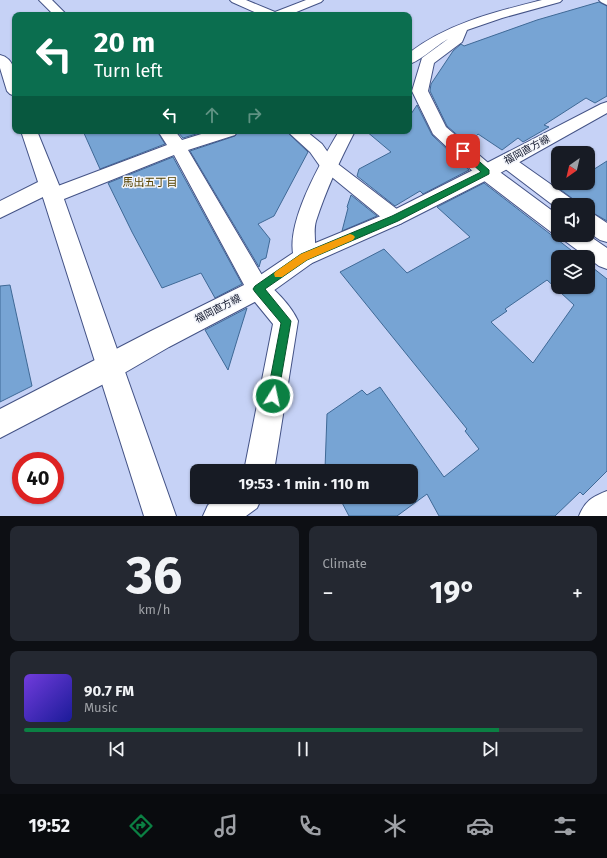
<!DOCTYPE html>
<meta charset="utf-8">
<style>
:root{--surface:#171b24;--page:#242831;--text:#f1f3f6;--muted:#9ea1a6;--line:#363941;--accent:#0b8043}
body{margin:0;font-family:"Fira Sans","Noto Sans JP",sans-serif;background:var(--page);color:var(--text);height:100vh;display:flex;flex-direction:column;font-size:15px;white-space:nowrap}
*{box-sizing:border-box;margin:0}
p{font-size:13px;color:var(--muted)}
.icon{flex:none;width:22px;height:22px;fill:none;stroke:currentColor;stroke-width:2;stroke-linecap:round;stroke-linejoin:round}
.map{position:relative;height:516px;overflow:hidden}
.details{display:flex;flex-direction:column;gap:10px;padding:10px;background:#0d0f14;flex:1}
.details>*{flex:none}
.banner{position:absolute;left:12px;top:12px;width:400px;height:122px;border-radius:8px;box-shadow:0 1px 3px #0004;background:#0b6e4f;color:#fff;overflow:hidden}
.needle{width:26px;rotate:214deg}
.tools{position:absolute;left:551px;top:146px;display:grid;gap:8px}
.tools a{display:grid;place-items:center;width:44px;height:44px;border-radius:8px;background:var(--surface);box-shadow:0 1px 3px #0004;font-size:20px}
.speed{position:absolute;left:12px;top:452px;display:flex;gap:8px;font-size:20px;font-weight:700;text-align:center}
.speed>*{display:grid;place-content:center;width:52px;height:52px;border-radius:50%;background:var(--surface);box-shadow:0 1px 3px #0004;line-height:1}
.speed .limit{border:6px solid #d22;background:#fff;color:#111}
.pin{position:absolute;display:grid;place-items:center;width:34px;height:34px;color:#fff;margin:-17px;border-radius:8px;box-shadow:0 2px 6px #0006}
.me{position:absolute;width:44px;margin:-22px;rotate:10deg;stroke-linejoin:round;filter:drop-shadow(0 0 3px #0008)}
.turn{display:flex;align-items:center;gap:14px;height:84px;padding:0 16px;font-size:18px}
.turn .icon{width:52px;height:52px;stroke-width:2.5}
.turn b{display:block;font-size:28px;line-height:34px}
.lanes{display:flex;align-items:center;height:38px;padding:0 16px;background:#0003;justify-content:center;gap:20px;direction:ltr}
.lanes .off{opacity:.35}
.big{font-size:30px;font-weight:700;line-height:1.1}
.details .widget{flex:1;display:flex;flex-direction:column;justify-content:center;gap:6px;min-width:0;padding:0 14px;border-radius:8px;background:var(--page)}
.details .dial{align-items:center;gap:0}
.dial b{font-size:52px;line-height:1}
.song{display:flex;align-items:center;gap:12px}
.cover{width:48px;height:48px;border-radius:6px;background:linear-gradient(135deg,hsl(260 70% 55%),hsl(240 70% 35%))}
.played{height:4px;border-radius:2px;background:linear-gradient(90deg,var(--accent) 85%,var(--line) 85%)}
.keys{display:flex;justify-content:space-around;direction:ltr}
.heat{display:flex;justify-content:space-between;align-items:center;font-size:22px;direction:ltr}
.details .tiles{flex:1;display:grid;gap:10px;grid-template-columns:1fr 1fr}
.widget:last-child{grid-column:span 2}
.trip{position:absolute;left:190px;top:464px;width:228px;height:40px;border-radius:8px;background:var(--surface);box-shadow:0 1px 3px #0004;font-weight:700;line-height:40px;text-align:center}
.dock{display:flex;height:64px;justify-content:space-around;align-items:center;background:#090b0e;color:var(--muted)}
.dock .icon{width:28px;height:28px}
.dock .current{color:var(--accent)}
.dock b{font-size:18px;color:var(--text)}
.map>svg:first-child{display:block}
.building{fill:#77a4d4;stroke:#3f6996;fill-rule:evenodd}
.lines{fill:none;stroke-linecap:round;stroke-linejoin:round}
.minor-casing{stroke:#445386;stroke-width:2}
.tertiary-casing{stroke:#445386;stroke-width:2}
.primary-casing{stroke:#445386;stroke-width:2}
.minor{fill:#fff;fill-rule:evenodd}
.tertiary{fill:#fff;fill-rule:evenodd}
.primary{fill:#fff;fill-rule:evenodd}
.route{fill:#0b8043;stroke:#07532c}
.slow{fill:#f59e0b}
.labels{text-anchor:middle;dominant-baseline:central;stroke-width:3;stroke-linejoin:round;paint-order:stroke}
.street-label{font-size:10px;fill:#0e1429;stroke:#f2f4fa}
.neighbourhood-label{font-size:11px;fill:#554200;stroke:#f2f4fa}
</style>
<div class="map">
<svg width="607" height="516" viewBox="0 0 607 516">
<rect width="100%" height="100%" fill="#c6d2f6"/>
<path class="building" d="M599 2 607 6V96L595 103 586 98 544 125 549 127 523 142 518 138 502 150 478 134 469 145 447 126 430 91 431 84 453 51 461 44 464 46 537 20Z
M417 105 432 135 469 170 423 194 420 191 395 206 357 176 359 169 391 152 366 131H409V117Z
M83 131H157L165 144 100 169Z
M177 131H206L183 138Z
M238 131H286L308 152 274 216 258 224 270 239 266 258 261 260 259 267 190 151 235 136Z
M173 157 242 284 215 298 201 273 162 288 132 232 108 183Z
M607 161V221L588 210V205H581L561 190 572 183H588V173Z
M484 183 580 257H558V287H588V264L607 279V471L583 495 580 492 555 516H439L427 494 397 516H349L339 497H411V471H326L325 469 327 414 362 390 367 395 380 387 444 477 479 449 465 431 467 429 340 272 384 249 407 273 470 237 437 207ZM547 280 574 305 533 363 491 322 507 311 505 309Z
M351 195 377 216 342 231 348 208 347 207Z
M10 285 32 386 0 402V286Z
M247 308 238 337 228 370 205 330Z"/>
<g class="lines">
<defs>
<path id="minor" d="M39 0H52L67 15H54Z
M230 0H246L275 12 306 0H323L321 2 289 15H261L232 2Z
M599 0H607V5L601 2Z
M158 131H175L182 140 211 131H237L235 135 188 150 266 282 270 289 266 296 258 299 250 296 174 155 59 201 52 203 45 201 43 197 0 218V201L42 180 49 178 56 180 58 186 167 145Z
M287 131H306L322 144 334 161 402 213 405 218 402 223 395 226 388 223 322 169 310 152Z
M506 155 512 157 573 200 576 205H558V209L500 165 497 161 500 157Z
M588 213 595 215 607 223V242L600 240 588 232Z
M607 491V516H579C585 501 592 497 607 491Z"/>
<path id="tertiary" d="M542 0H562L560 2 502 18 467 30 462 42 434 63 428 91 446 127 493 167 558 215V234L551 232 479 177 433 134 412 91 422 58 448 39C437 45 419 62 409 64V53C448 23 495 12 542 0Z
M0 55C18 59 15 81 15 96L10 94 7 91 0 68Z
M21 131H37L59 185 176 516H144L39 185Z
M339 131H355C340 160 326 190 316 221 312 235 319 250 312 263L304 266 296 263C280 231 322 160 339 131Z
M561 235H588L607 248V269L599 266 565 241Z
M258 279C272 284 292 307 298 321L274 471H244L273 324 250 296 246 289 250 282Z
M219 497H262L257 508 246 516H203L208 505Z"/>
<path id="primary" d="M607 102V113L493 177 402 223 312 263 266 296 169 347 119 376 0 438V409L151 331 250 282 296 251 388 213 479 167 601 104Z"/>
</defs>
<use href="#minor" class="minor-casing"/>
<use href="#tertiary" class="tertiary-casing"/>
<use href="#primary" class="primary-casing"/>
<use href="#minor" class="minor"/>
<use href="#tertiary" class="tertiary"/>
<use href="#primary" class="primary"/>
</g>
<path class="route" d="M460 149H465L489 170V174L398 221 307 260 265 289 291 321 278 396 277 400 273 402 269 400 267 396 281 323 255 292 253 289 255 286 301 254 392 216 481 172 460 153Z"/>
<path class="slow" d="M350 234 353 235 355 237 353 240 307 260 282 277H275L274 274 275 272 301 254Z"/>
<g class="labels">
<g class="street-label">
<text transform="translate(527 150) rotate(-28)">福岡直方線</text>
<text transform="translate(218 309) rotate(-27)">福岡直方線</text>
</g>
<g class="neighbourhood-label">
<text x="150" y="182">馬出五丁目</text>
</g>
</g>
</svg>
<div class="tools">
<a><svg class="needle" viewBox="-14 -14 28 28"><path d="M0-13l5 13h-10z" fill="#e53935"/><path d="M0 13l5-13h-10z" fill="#9ea1a6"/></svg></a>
<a><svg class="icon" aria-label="sound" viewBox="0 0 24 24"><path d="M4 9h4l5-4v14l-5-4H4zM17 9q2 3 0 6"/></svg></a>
<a><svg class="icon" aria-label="layers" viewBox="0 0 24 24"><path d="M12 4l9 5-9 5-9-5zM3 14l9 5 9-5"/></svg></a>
</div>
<div class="speed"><div class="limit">40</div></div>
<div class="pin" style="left:463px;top:151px;background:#d93025"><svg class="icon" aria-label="arrive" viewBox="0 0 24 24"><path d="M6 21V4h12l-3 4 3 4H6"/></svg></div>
<svg class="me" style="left:273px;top:396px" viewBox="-20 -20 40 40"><circle r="17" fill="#0b8043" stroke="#fff" stroke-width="3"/><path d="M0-11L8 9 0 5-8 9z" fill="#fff"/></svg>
<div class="trip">19:53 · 1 min · 110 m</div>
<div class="banner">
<div class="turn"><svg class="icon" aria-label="left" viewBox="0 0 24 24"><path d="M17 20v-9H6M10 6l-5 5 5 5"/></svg><div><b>20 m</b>Turn left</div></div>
<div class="lanes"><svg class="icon" aria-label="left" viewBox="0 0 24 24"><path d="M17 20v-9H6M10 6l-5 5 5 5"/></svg><svg class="icon off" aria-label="ahead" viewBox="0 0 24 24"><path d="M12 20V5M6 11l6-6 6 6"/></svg><svg class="icon off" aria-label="right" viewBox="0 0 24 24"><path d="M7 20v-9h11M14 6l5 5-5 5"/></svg></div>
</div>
</div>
<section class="details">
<div class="tiles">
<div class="widget dial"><b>36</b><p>km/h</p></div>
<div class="widget"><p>Climate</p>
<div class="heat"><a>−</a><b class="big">19°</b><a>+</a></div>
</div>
<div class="widget">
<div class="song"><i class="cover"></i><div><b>90.7 FM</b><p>Music</p></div></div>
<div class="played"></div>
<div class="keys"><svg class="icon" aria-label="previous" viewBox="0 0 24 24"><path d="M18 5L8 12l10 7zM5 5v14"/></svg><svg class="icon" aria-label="pause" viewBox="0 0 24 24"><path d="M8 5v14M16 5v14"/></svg><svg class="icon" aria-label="next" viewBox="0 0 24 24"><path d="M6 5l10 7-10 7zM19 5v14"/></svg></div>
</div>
</div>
</section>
<nav class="dock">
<b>19:52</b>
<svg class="icon current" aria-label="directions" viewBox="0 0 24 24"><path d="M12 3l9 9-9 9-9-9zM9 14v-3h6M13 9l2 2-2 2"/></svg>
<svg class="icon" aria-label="music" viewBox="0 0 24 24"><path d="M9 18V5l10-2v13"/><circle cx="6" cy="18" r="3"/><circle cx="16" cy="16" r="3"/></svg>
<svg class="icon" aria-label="phone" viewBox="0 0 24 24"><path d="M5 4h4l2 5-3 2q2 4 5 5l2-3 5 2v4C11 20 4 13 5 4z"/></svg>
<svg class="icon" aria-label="climate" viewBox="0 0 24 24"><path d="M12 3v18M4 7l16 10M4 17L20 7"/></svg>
<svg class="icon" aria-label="car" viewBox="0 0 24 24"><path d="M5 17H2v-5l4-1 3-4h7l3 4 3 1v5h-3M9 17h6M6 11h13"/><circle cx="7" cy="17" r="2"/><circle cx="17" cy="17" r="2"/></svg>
<svg class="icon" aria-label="filters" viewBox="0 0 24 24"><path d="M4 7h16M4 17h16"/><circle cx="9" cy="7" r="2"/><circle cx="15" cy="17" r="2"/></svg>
</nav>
